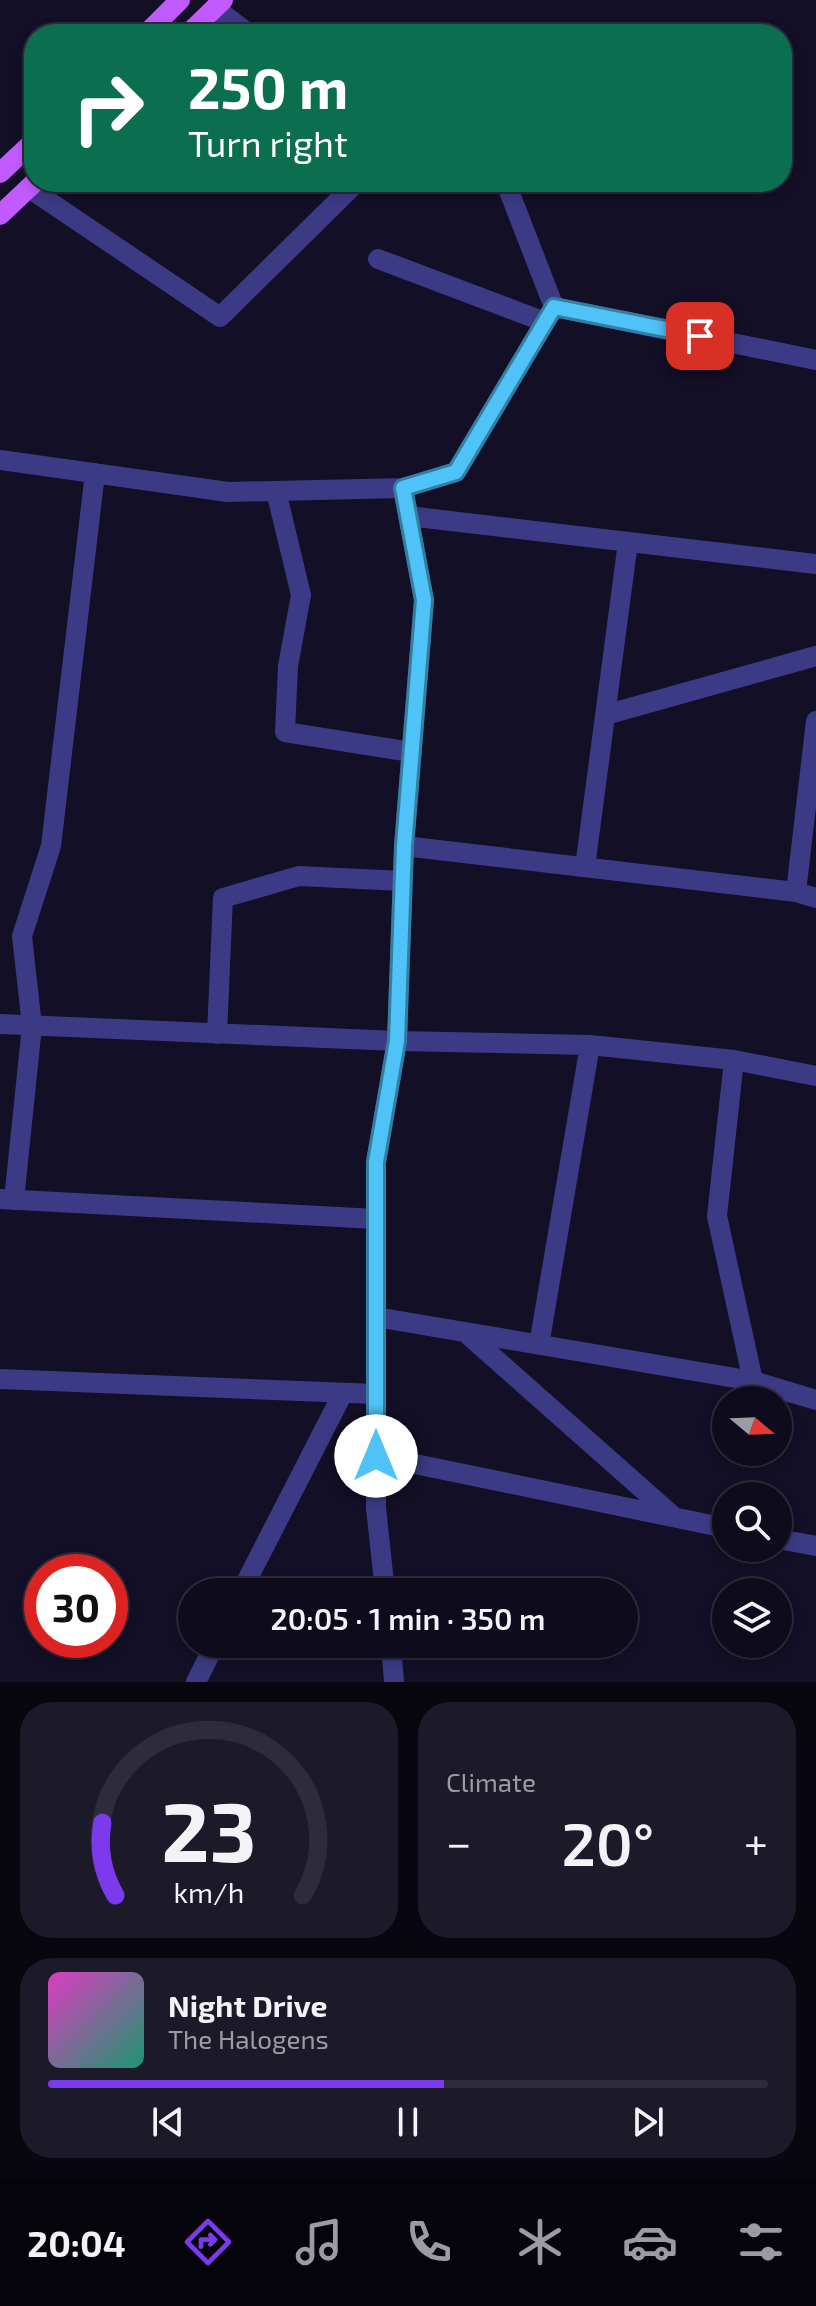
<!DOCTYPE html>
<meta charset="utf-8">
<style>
:root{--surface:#0e0b1c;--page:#1c1929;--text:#f1f3f6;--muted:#9b9ba3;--line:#2e2b3b;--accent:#7c3aed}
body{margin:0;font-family:"Exo 2",sans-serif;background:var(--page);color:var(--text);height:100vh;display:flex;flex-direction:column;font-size:30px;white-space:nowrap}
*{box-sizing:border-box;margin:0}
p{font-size:26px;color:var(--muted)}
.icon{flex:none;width:44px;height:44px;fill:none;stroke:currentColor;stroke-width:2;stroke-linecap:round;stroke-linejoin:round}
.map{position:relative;height:1682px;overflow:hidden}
.drawer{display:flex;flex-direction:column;gap:20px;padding:20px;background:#08060f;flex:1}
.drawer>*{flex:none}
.top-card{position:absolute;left:24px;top:24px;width:768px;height:168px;border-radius:32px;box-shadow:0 4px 12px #0003,0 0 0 2px var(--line);background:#0b6e4f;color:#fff;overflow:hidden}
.needle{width:52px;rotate:109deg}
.fabs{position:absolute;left:712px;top:1386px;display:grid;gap:16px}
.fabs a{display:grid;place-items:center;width:80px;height:80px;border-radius:50%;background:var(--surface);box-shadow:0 4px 12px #0003,0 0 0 2px var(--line);font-size:40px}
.speed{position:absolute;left:24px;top:1554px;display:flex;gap:16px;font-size:40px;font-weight:700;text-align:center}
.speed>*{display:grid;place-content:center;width:104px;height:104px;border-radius:50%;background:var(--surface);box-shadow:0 4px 12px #0003,0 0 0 2px var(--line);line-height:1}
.speed .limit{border:12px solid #d22;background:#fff;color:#111}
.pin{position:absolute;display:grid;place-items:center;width:68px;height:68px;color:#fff;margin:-34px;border-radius:16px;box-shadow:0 4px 12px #0006}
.me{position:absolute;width:88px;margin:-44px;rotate:0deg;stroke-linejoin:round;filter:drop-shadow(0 0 6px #0008)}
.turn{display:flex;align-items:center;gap:28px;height:168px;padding:0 32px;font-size:36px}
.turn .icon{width:104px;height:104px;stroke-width:2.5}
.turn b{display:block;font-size:56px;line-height:68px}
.big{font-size:60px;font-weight:600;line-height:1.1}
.drawer .card{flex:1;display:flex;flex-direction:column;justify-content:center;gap:12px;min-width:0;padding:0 28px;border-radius:32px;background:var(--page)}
.drawer .dial{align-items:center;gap:0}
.dial svg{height:208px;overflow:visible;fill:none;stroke:var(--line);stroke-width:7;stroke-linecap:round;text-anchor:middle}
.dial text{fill:var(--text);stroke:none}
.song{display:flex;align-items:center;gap:24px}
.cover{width:96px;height:96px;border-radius:12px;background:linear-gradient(135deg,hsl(310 70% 55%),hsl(160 70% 35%))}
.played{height:8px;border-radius:4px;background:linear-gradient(90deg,var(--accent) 55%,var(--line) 55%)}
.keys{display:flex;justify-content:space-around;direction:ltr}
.heat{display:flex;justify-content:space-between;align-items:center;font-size:44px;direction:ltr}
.drawer .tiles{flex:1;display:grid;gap:20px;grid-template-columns:1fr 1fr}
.card:last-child{grid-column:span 2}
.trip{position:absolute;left:178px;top:1578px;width:460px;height:80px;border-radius:40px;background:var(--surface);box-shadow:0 4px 12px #0003,0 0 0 2px var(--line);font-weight:600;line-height:80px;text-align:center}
.menu{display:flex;height:128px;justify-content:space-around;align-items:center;background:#06040b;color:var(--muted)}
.menu .icon{width:56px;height:56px}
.menu .on{color:var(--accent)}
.menu b{font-size:36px;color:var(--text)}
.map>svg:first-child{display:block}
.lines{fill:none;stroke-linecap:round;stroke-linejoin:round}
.street{stroke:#3d3a85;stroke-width:20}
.primary{stroke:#c25bff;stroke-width:20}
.route-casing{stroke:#337fa1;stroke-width:20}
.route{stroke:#4fc3f7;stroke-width:14}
</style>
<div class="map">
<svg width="816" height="1682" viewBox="0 0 816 1682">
<rect width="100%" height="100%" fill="#130f26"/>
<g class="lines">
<path class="street" d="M215 8 249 34
M496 182 507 186 554 307
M29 188 220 317 357 182
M378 259 545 322
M0 460 228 492 403 488 424 600 404 846 397 1041 376 1162V1508L385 1592
M403 488 456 472 554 307 816 360
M276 491 301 595 288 666 285 732 411 752
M408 516 816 564
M605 715 816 656
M404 846 796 892 816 898
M585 867 628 542
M796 892 816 721
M0 1024 397 1041 590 1045 734 1060 816 1076
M217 1034 223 898 299 876 403 881
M734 1060 717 1216 753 1381
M0 1199 376 1219
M14 1200 32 1026 22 936 51 846 95 473
M376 1317 753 1381 816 1400
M466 1333 674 1517
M539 1345 590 1045
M0 1379 376 1394
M376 1456 726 1528
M778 1539 816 1546
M241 1592 343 1393
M391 1644 394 1682
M196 1682 215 1644"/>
<path class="primary" d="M146 34 180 0
M188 34 223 0
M0 173 34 141
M0 215 35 182"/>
</g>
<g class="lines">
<defs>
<path id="route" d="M376 1456V1162L397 1041 404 846 424 600 403 488 456 472 554 307 700 336"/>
</defs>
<use href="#route" class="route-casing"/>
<use href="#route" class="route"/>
</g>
</svg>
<div class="fabs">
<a><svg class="needle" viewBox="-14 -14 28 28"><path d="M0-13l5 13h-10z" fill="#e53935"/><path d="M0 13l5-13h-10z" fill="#9b9ba3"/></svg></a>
<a><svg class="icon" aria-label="search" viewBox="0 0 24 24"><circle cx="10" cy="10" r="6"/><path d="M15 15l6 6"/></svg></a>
<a><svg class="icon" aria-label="layers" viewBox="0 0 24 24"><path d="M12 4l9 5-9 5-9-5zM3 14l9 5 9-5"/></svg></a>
</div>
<div class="speed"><div class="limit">30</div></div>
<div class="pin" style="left:700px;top:336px;background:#d93025"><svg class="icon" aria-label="arrive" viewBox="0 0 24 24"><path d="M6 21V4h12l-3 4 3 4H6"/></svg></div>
<svg class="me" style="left:376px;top:1456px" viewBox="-20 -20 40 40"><circle r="19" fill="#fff"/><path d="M0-13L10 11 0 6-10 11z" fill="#4fc3f7"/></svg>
<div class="trip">20:05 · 1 min · 350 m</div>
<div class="top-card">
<div class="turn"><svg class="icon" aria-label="right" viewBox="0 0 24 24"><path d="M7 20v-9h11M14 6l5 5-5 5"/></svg><div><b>250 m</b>Turn right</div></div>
</div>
</div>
<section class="drawer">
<div class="tiles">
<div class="card dial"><svg viewBox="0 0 100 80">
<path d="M14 69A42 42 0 1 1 86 69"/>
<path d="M14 69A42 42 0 0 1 9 41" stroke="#7c3aed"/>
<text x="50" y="56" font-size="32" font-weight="700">23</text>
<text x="50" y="72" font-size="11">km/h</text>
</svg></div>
<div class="card"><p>Climate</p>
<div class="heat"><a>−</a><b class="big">20°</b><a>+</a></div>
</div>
<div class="card">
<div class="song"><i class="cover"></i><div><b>Night Drive</b><p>The Halogens</p></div></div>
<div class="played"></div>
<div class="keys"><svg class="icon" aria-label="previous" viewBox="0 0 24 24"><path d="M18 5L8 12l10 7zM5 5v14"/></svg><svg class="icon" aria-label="pause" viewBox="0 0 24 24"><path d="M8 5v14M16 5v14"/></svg><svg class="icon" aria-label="next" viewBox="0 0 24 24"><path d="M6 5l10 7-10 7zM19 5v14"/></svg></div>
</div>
</div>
</section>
<nav class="menu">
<b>20:04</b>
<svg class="icon on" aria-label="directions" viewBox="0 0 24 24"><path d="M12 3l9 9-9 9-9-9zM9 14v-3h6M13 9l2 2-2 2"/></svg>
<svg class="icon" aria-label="music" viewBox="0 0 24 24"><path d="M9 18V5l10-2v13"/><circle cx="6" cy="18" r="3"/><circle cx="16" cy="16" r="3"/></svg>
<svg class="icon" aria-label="phone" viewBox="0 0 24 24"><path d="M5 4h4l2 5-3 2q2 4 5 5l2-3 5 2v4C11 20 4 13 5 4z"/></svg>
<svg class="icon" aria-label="climate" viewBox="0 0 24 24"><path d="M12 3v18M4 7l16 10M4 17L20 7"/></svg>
<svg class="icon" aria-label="car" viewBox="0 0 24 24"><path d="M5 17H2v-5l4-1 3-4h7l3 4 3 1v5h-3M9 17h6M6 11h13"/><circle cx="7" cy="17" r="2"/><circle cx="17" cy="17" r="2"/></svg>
<svg class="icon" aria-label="filters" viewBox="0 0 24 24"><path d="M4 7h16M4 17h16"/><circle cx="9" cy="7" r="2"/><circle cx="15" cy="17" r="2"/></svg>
</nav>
